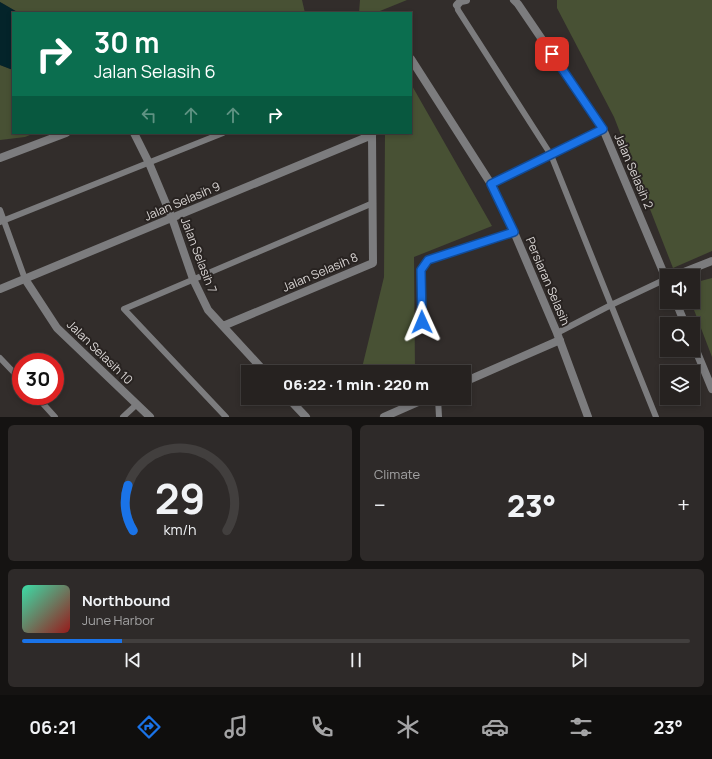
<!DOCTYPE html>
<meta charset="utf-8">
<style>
:root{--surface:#262220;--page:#2e2a29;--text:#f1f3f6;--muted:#a4a4a5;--line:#423f3e;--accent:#1a73e8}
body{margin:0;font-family:Manrope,sans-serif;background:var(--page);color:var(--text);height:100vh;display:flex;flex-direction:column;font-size:15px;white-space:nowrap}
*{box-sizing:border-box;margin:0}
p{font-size:13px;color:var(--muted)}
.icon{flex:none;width:22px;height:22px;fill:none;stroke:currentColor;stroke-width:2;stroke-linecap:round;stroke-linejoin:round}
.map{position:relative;height:417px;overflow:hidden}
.details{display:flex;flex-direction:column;gap:8px;padding:8px;background:#151312;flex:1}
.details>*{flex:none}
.top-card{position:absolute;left:12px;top:12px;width:400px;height:122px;border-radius:0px;box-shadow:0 2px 6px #0003,0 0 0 1px var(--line);background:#0b6e4f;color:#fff;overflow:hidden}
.tools{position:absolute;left:660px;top:269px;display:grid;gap:8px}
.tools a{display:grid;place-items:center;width:40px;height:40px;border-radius:0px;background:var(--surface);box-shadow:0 2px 6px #0003,0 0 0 1px var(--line);font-size:20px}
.speed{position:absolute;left:12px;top:353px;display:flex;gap:8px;font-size:20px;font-weight:700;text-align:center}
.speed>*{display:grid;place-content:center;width:52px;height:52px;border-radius:50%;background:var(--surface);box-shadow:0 2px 6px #0003,0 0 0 1px var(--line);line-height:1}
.speed .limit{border:6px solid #d22;background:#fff;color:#111}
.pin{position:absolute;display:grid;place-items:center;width:34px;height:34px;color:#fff;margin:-17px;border-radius:8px;box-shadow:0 2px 6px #0006}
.me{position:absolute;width:44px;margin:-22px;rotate:359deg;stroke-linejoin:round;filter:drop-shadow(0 0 3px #0008)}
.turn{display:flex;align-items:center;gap:14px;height:84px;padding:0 16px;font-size:18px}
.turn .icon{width:52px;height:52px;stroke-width:2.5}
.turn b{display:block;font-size:28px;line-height:34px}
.lanes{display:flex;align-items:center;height:38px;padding:0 16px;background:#0003;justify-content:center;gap:20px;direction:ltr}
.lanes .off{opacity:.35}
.big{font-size:30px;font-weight:800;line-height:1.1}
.details .widget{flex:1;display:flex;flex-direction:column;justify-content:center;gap:6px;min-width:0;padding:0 14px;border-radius:6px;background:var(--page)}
.details .dial{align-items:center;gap:0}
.dial svg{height:104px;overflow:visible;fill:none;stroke:var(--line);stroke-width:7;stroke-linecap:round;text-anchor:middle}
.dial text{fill:var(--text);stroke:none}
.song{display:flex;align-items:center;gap:12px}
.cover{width:48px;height:48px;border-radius:6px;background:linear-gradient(135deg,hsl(160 70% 55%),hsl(0 70% 35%))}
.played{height:4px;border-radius:2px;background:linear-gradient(90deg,var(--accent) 15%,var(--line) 15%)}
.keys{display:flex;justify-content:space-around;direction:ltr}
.heat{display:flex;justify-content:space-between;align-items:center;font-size:22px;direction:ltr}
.details .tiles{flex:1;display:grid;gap:8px;grid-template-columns:1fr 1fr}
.widget:last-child{grid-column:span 2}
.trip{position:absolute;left:241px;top:365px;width:230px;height:40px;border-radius:0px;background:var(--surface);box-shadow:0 2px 6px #0003,0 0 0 1px var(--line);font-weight:800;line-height:40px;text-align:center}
.tabs{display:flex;height:64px;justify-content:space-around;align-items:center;background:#0f0e0d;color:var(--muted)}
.tabs .icon{width:28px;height:28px}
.tabs .active{color:var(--accent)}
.tabs b{font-size:18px;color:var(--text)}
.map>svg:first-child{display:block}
.green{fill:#485134}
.water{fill:#04242a}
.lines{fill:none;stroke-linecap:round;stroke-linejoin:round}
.service{stroke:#7c7c7e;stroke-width:6}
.minor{stroke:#7c7c7e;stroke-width:8}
.route-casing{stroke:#114b97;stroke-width:10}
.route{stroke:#1a73e8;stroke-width:7}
.labels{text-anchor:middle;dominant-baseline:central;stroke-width:4;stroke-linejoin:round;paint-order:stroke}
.street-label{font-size:12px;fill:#dad6d5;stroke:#282321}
</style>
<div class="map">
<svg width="712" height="417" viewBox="0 0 712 417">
<rect width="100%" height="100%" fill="#322d2b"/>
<path class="green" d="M0 0H302L305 13H19L0 2Z
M360 0H407L375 13H359Z
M557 0H712V251L673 268 614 117 557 8Z
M0 65 13 70V133H35L25 137 0 140Z
M411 84 492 226 414 257 415 372H361L384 277 385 133H411Z
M712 278V357L691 302H693V283Z"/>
<path class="water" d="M0 2 19 13H13V70L0 65Z"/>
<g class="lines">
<path class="service" d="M457 5 458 10 551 155 656 417
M0 210 25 279
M0 222 223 133
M557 333 611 305 666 279
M0 358 21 380
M36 396 55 417
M438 398 439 417
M123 417 137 404
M226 417 124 309 373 203"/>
<path class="minor" d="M514 0 518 4 603 129 667 281
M457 5 461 1 466 0
M411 59 491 184 514 232 557 333 588 417
M134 133 149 163 172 218 193 279 208 310 265 372
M0 158 66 133
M491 184 603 129
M674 276 712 261
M25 279 57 328 150 417
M0 289 372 135
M676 302 685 324
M422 322 421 270 428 260 514 232
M223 326 373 263 372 133
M693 343 712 389
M464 382 560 340
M288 398 306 417
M384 417 427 398"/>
</g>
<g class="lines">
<defs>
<path id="route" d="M422 322 421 270 428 260 514 232 491 184 603 129 552 54"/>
</defs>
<use href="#route" class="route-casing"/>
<use href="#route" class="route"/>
</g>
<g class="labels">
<g class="street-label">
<text transform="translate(634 171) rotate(67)">Jalan Selasih 2</text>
<text transform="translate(182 201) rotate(-23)">Jalan Selasih 9</text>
<text transform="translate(199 255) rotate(69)">Jalan Selasih 7</text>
<text transform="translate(320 272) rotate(-23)">Jalan Selasih 8</text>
<text transform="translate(548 281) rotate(67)">Persiaran Selasih</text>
<text transform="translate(100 352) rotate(44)">Jalan Selasih 10</text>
</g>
</g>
</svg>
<div class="tools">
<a><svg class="icon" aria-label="sound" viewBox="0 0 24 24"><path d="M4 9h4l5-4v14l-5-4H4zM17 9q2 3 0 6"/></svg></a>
<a><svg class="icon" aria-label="search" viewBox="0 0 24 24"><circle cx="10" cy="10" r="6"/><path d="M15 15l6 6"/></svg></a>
<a><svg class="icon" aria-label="layers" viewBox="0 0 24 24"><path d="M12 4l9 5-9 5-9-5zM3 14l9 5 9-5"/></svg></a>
</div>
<div class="speed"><div class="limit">30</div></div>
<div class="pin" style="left:552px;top:54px;background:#d93025"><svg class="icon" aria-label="arrive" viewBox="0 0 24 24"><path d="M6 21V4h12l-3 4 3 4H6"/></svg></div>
<svg class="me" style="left:422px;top:322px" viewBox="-20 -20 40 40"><path d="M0-17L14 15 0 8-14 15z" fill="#1a73e8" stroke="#fff" stroke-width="4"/></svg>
<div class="trip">06:22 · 1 min · 220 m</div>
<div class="top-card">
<div class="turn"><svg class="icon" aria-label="right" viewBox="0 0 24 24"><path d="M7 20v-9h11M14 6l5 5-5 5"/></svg><div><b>30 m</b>Jalan Selasih 6</div></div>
<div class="lanes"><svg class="icon off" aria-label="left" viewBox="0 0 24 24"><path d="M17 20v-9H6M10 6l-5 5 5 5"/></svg><svg class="icon off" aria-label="ahead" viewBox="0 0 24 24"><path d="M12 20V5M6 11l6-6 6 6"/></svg><svg class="icon off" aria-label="ahead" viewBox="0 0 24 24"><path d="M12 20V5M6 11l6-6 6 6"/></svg><svg class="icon" aria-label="right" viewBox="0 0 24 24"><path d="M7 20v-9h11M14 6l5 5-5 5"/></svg></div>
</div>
</div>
<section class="details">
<div class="tiles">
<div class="widget dial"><svg viewBox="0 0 100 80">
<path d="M14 69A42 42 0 1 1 86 69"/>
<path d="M14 69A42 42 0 0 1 10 34" stroke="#1a73e8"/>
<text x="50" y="56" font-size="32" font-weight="700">29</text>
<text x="50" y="72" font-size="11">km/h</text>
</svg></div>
<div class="widget"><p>Climate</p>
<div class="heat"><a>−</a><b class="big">23°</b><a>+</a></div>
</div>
<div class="widget">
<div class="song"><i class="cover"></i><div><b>Northbound</b><p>June Harbor</p></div></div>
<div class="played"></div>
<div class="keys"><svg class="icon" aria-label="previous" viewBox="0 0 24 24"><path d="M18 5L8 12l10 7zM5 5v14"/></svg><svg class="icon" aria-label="pause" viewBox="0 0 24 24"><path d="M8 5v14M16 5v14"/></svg><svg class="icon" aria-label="next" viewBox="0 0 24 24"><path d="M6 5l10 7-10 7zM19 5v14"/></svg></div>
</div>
</div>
</section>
<nav class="tabs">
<b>06:21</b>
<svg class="icon active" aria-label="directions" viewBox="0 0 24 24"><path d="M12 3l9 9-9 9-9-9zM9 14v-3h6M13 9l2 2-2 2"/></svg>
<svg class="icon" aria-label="music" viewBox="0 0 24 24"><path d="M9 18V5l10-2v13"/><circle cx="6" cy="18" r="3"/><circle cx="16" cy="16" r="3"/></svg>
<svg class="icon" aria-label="phone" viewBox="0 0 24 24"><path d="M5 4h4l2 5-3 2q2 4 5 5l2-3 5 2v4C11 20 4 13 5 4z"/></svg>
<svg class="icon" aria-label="climate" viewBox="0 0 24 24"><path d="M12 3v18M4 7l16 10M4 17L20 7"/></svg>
<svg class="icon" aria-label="car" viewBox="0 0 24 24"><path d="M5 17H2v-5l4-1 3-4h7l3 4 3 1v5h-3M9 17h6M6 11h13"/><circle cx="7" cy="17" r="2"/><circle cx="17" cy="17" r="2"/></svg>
<svg class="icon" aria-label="filters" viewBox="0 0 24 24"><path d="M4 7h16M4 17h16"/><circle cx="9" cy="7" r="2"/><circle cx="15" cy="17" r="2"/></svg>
<b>23°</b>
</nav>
